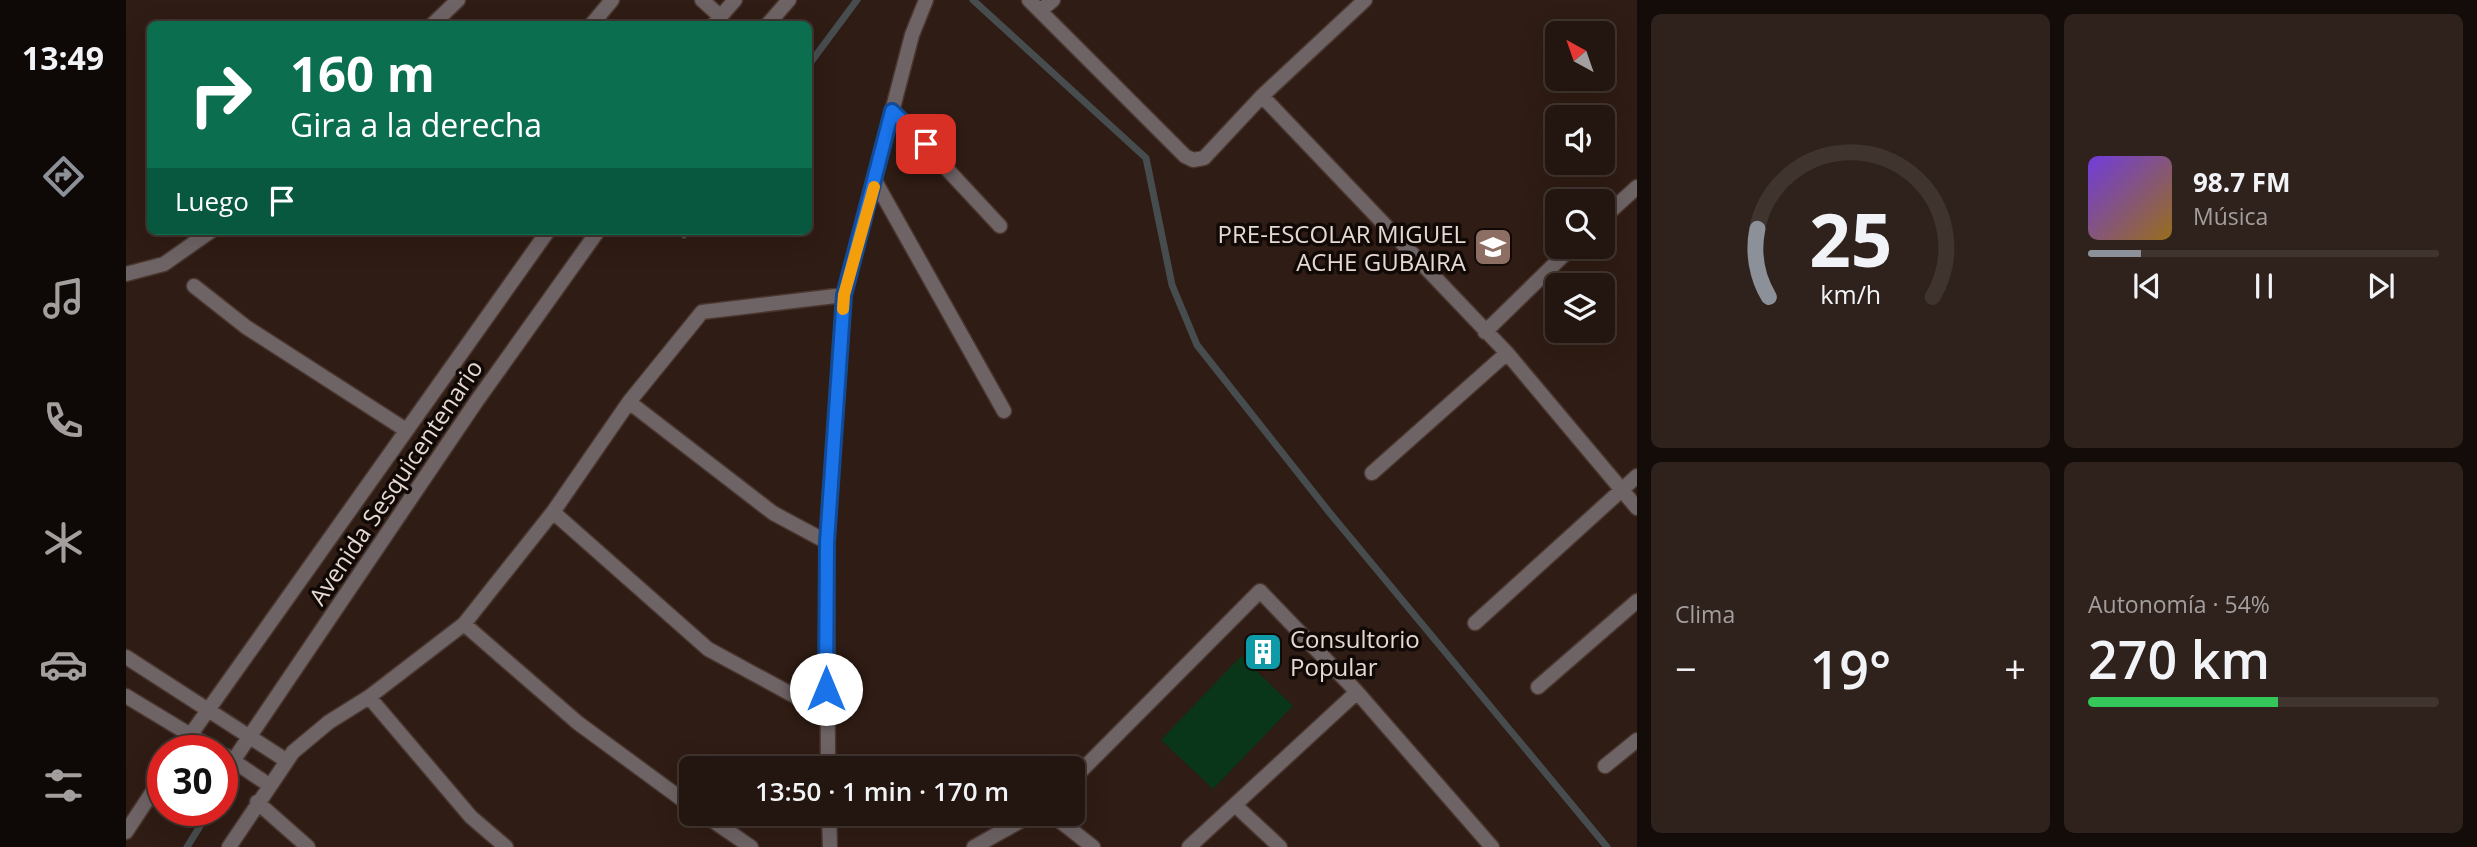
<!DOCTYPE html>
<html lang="es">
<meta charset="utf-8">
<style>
:root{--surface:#23150f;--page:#2f221d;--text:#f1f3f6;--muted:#a39f9e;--line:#40342f;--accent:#8c9099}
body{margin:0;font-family:"Open Sans",sans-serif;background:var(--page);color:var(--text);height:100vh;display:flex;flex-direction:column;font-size:26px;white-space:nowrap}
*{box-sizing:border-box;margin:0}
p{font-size:23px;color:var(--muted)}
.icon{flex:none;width:38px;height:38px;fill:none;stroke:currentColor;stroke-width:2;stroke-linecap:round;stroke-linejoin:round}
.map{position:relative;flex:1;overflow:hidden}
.panel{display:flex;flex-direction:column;gap:14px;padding:14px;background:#130c08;width:840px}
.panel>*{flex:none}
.guide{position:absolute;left:21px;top:21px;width:665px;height:214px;border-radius:10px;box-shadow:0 7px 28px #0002,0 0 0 2px var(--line);background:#0b6e4f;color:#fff;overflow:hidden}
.needle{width:46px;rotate:320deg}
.buttons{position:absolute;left:1419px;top:21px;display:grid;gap:14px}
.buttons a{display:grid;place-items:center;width:70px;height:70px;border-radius:10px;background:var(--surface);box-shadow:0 7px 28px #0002,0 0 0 2px var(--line);font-size:35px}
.speed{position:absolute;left:21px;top:735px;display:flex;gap:14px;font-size:35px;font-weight:700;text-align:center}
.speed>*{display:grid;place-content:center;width:91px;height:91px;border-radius:50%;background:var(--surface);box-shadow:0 7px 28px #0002,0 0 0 2px var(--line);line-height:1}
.speed .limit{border:10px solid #d22;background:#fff;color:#111}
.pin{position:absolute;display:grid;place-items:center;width:60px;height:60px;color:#fff;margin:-30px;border-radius:14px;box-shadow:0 4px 10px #0006}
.me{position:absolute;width:77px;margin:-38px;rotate:0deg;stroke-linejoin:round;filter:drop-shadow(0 0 5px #0008)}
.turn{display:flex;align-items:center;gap:24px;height:147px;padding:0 28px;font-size:32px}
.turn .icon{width:91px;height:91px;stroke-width:2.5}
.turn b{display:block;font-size:49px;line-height:60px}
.then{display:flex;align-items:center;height:66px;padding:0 28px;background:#0003;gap:14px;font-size:26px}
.big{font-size:52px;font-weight:600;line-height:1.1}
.panel .card{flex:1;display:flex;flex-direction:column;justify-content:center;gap:10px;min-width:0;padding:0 24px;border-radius:10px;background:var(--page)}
.panel .dial{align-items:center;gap:0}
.dial svg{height:182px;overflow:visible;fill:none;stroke:var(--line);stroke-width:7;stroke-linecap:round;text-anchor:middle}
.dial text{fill:var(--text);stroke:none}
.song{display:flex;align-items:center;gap:21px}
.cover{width:84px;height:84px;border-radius:10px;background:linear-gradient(135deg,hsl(260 70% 55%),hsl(40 70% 35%))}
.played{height:7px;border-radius:4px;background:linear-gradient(90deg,var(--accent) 15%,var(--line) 15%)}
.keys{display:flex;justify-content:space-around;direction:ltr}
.heat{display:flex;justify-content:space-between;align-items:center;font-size:38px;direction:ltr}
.charge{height:10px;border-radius:5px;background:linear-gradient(90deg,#34c759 54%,var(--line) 0)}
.panel .tiles{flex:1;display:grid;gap:14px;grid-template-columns:repeat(2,1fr)}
.trip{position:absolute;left:553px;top:756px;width:406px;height:70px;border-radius:10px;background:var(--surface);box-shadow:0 7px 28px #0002,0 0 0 2px var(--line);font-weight:600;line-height:70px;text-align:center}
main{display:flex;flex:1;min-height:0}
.tabs{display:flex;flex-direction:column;width:126px;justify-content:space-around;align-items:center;background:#0e0806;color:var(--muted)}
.tabs .icon{width:49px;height:49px}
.tabs .on{color:var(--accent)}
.tabs b{font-size:32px;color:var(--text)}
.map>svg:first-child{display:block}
.green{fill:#093519}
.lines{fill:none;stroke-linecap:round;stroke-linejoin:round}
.stream{stroke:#474d4e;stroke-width:7}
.building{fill:#574238;stroke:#998076;stroke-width:2}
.street-casing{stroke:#49362f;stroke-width:17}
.street{stroke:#6e6365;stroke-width:14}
.route-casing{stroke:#114b97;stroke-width:18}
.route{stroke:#1a73e8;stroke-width:12}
.slow{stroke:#f59e0b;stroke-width:12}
.labels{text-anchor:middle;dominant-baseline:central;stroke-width:7;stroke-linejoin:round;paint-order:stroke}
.poi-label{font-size:24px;fill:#e6d8d2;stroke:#110906;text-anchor:end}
.street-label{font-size:24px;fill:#e6d8d2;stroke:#110906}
</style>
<main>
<nav class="tabs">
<b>13:49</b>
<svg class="icon on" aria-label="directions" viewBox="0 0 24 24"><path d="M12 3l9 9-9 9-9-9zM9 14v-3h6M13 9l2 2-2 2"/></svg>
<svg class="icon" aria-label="music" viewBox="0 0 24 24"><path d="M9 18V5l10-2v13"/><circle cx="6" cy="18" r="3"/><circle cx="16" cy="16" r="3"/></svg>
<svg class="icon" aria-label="phone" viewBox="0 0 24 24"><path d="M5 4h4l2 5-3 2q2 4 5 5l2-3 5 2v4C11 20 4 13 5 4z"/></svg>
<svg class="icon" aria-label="climate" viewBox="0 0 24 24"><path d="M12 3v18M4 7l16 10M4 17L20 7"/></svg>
<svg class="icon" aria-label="car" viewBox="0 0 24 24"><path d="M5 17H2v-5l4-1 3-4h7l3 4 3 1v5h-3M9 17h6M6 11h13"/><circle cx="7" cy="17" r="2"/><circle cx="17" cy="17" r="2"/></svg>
<svg class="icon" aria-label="filters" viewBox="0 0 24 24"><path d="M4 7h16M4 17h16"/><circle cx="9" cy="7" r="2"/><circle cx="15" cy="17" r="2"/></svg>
</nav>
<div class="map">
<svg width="1511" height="847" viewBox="0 0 1511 847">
<rect width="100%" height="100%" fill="#2f1c14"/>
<path class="green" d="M1115 656 1167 706 1087 789 1035 740Z"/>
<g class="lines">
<path class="stream" d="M847 0 1020 158 1046 285 1071 345 1203 512 1481 847
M682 66 731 0
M558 235 560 231
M61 847 84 810"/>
</g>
<path class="building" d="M1121 651a16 16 0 1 1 32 0a16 16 0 1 1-32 0Z"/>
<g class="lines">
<defs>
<path id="street" d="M576 0 595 17
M903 0 1059 156 1067 160 1078 158 1136 96 1239 0
M915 10 927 0
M307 24 332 0
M466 24 486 0
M588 24 609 0
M642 24 663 0
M1136 96 1381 353 1511 508
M767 111 874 226
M749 181 878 411
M1477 218 1511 187
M0 274 38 264 85 231
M68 286 120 327 280 430
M1359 332 1446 247
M503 402 647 513 701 542
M1246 473 1381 353
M427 512 582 649 700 713
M1349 623 1511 476
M338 624 452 723 565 806
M0 657 161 761
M1412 687 1511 601
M0 696 91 751
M243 697 345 817 380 847
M53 751 422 231
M100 756 143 785
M107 761 350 402 472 231
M1479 766 1511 740
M702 768 701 542 718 295 786 35 800 0
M947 779 1134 591 1231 692 1366 847
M131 802 182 847
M1110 806 1154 847
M577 814 625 847
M703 814 704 847
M925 814 967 847
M0 832 37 776
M103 847 167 752 203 722 243 697 338 624 427 512 503 402 576 312 718 295
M848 847 907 814
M1063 847 1231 692"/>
</defs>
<use href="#street" class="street-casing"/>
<use href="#street" class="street"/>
</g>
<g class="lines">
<defs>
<path id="route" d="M700 689 701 542 718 295 766 111 800 144"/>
</defs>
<use href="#route" class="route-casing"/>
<use href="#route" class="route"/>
<path class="slow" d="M717 309 718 295 748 187"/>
</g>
<defs>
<symbol id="school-square" viewBox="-11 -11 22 22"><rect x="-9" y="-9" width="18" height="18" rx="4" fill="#8d6e63" stroke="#110906"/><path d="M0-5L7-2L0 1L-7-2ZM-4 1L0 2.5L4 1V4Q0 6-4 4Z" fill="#fff"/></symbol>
<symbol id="building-square" viewBox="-11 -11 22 22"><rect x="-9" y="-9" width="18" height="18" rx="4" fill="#0f9aa8" stroke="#110906"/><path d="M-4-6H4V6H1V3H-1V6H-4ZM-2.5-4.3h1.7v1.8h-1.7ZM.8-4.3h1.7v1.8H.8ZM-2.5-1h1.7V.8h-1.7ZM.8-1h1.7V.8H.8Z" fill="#fff"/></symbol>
</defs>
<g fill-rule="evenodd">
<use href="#school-square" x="1345" y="225" width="44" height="44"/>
<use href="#building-square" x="1115" y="630" width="44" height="44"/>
</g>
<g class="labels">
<g class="poi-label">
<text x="1340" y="233">PRE-ESCOLAR MIGUEL<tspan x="1340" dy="28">ACHE GUBAIRA</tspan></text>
<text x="1164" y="638" text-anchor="start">Consultorio<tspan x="1164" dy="28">Popular</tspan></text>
</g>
<g class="street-label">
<text transform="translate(269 482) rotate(-56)">Avenida Sesquicentenario</text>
</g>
</g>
</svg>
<div class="buttons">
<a><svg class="needle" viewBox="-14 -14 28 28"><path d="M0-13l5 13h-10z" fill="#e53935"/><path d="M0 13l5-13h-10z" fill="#a39f9e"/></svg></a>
<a><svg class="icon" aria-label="sound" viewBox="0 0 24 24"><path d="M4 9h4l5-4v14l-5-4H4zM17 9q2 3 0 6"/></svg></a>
<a><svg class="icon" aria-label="search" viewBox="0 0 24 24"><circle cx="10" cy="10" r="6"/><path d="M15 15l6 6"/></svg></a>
<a><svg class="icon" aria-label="layers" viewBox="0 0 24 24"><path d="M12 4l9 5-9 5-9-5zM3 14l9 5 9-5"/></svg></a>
</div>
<div class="speed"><div class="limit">30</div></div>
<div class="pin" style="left:800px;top:144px;background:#d93025"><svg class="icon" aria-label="arrive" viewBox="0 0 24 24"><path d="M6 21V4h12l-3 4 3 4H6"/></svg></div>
<svg class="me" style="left:700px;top:689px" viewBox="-20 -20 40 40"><circle r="19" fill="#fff"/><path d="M0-13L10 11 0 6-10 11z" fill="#1a73e8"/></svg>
<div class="trip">13:50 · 1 min · 170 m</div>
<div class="guide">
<div class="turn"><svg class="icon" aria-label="right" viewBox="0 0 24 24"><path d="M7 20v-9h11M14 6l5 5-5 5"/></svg><div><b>160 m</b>Gira a la derecha</div></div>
<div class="then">Luego<svg class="icon" aria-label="arrive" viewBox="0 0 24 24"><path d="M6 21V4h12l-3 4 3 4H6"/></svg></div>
</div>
</div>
<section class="panel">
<div class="tiles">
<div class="card dial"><svg viewBox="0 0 100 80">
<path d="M14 69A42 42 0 1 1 86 69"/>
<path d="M14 69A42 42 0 0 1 9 39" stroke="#8c9099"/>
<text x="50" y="56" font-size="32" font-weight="700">25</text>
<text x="50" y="72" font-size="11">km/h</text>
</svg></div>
<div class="card">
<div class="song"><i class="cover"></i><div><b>98.7 FM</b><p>Música</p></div></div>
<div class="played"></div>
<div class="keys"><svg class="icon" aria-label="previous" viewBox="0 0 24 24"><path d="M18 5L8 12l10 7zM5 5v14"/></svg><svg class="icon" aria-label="pause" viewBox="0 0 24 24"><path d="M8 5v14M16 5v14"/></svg><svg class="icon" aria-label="next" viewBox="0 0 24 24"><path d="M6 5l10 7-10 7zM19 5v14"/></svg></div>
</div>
<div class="card"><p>Clima</p>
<div class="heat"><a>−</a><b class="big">19°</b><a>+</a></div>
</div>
<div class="card"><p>Autonomía · 54%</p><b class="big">270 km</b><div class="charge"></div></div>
</div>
</section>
</main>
